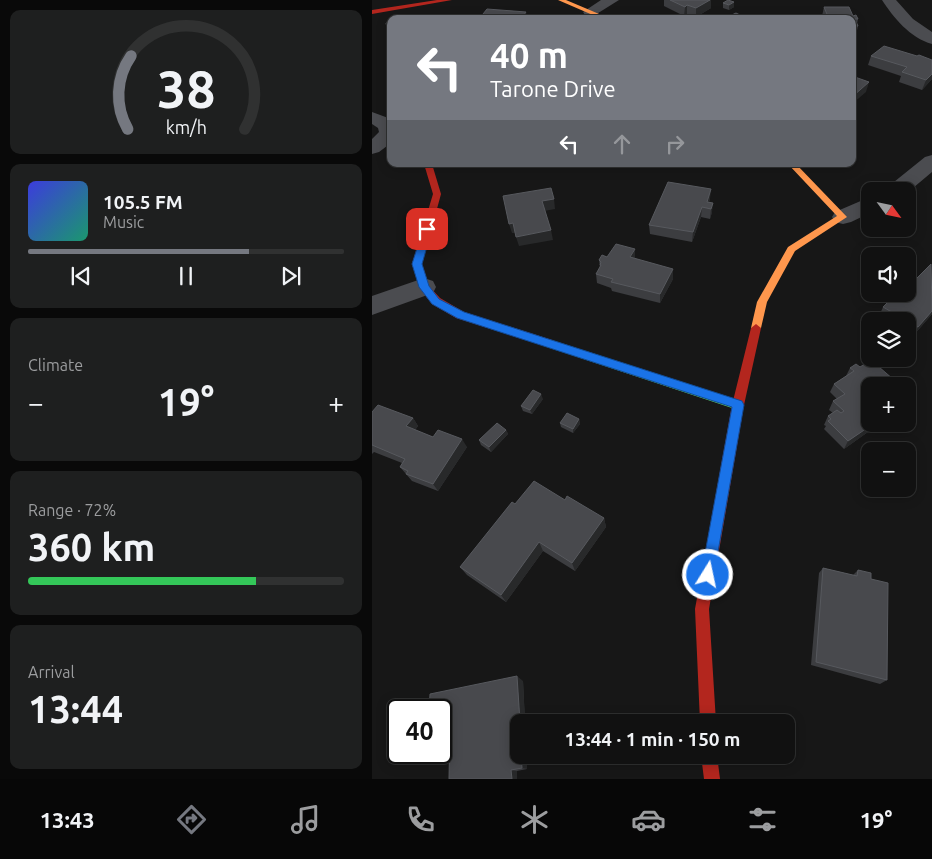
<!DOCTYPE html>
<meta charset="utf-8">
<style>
:root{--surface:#111;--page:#1e1f1f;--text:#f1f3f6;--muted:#9c9d9f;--line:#303131;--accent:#757880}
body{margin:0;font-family:Ubuntu,sans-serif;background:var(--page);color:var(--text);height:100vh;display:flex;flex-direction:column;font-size:19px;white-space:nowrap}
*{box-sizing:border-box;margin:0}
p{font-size:16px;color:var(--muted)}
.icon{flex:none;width:28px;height:28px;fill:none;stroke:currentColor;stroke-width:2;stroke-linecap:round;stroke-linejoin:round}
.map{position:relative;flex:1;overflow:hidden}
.side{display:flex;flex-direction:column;gap:10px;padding:10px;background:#090909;width:372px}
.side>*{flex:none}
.guide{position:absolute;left:15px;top:15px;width:469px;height:152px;border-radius:10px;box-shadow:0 2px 12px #0003,0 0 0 1px var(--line);background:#757880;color:#fff;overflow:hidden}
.needle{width:32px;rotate:123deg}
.tools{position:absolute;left:489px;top:182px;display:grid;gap:10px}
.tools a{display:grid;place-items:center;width:55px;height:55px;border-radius:10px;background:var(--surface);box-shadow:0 2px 12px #0003,0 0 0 1px var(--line);font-size:25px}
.speed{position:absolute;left:15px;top:699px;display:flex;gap:10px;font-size:25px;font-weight:700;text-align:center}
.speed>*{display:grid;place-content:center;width:65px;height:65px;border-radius:50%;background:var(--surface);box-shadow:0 2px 12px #0003,0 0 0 1px var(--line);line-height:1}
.speed .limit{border:2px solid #111;border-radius:8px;background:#fff;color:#111}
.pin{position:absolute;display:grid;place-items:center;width:42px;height:42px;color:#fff;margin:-21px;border-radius:10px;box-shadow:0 2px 8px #0006}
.me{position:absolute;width:55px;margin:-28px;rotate:10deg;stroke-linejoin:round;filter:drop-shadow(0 0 4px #0008)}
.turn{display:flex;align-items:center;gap:18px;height:105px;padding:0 20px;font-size:22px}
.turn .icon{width:65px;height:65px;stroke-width:2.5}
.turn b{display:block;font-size:35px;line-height:42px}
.lanes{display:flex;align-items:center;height:48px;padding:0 20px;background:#0003;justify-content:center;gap:25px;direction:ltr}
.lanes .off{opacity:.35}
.big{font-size:38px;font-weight:600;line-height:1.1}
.side .card{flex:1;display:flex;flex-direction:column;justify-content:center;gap:8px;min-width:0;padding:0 18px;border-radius:10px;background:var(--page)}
.side .dial{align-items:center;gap:0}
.dial svg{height:130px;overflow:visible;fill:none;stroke:var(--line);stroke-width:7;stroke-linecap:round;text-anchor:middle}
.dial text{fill:var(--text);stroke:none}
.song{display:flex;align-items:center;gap:15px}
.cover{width:60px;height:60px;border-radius:8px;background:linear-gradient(135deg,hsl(240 70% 55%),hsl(160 70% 35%))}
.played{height:5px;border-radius:2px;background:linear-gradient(90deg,var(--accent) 70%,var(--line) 70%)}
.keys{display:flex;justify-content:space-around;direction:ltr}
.heat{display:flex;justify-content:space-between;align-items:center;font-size:28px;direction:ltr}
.charge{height:8px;border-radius:4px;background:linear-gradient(90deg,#34c759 72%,var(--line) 0)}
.trip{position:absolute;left:138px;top:714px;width:285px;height:50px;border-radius:10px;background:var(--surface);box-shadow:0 2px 12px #0003,0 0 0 1px var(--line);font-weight:600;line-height:50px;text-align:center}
.tabs{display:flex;height:80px;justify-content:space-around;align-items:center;background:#070707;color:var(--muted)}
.tabs .icon{width:35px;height:35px}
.tabs .selected{color:var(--accent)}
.tabs b{font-size:22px;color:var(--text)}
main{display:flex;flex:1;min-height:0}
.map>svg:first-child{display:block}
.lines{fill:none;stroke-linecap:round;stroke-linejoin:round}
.street{fill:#4b4c50;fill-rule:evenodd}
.fast{fill:#63d668;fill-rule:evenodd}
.slow{fill:#ff974d;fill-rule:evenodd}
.jam{fill:#b3261e;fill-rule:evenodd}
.wall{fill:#3c3d40}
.shaded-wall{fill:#28292a}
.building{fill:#48494d;stroke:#57595e}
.route{fill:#1a73e8;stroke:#114b97}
</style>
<main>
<section class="side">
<div class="card dial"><svg viewBox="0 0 100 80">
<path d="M14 69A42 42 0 1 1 86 69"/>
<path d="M14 69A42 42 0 0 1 16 24" stroke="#757880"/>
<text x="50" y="56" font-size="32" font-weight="700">38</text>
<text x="50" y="72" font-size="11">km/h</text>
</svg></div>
<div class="card">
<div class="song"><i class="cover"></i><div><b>105.5 FM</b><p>Music</p></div></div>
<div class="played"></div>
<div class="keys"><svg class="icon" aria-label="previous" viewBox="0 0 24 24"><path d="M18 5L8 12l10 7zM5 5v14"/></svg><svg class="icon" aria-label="pause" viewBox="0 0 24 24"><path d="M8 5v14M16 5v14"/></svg><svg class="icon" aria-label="next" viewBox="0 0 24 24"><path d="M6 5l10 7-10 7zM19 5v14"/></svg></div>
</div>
<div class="card"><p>Climate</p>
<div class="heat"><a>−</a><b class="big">19°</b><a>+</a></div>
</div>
<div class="card"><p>Range · 72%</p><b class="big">360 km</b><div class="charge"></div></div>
<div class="card"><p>Arrival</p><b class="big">13:44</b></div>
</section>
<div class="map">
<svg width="560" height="779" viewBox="0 0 560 779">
<rect width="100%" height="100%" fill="#171717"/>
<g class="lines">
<path class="street" d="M229 0H247L223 15H213L211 12Z
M510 0H524L541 19 560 32V44C538 38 521 17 510 0Z
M0 112 19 119V143L7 152 0 154V139L7 132 6 128 0 124Z
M560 155V172L535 193 514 191 517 186 553 157Z
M498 197V213L479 222 471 224 463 222 460 217 463 212Z
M52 278 61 281 64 287 61 293 0 315V296Z"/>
<path class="fast" d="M176 339 366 400 370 402 372 405 370 408 366 410 172 346 171 343Z"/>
<path class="slow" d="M186 0H194L239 19H230Z
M416 164H424L475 217 423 251 395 302 389 328 384 332 379 328 385 302 416 247 465 216Z"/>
<path class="jam" d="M65 0H80L0 14V10Z
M52 164H60L69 194 50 264 57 286 68 298 92 312 180 340 181 343 180 346 176 347 84 318 60 304 49 290 40 264 61 194Z
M384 324 389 328 372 405 337 609 344 722H328L323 609 360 405 379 328Z
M329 755H345L348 779H332Z"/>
</g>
<path class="wall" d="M292 0H339V8L324 17 315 14 312 16 292 6Z
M351 3 362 7 357 10 351 8Z
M452 7 481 16 486 19 485 24 486 26 484 35H480V19H451L450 16Z
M499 56H545L560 79 550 90 527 82 529 76 496 65Z
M338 199 337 202 340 212 338 219 329 217 320 242 278 234 277 225Z
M235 257 263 258 301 279 288 303 240 291 239 288 225 283 224 274 228 268 227 260Z
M538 285 560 314 541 336 535 332V321H516L507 316 511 307Z
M478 368 498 386 503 427 472 449 452 429 454 426 452 425 456 416 461 413 457 410 461 401 465 399 458 392 462 384 474 376Z
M171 399 160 414 151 411 149 406Z
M0 412 41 418 46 426 43 430 61 437 95 447 66 491 40 481 28 467 30 463 2 452 0 454Z
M207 419 208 424 201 433 189 427 188 423Z
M134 430 136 434 119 452 109 445 107 440Z
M193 500 232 518 234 527 203 571 171 551 134 602 95 575 88 567 143 504Z
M451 568 481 575 486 570 499 579 515 680 508 684 439 665 447 573Z
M151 681 153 722H146V755H155V769L145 771V779L78 731 69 733V710Z"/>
<path class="shaded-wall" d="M338 0H339V8L324 17V8Z
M362 2V7L357 10V5Z
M315 5V14L312 16 313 7Z
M154 12 155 19H149Z
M16 32H19V40Z
M560 74V79L550 90 554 80Z
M497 82 494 92 480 104V97Z
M339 189 338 199 335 208V202Z
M182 199 183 209 172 211 170 201Z
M341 203 340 212 338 219 339 209Z
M330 207 329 217 320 242 321 232Z
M141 223 144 233H140L137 224Z
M179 230 181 240 147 246 144 237Z
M263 249V259L258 257Z
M301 269V279L288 303V294Z
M560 311V314L541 336 546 327Z
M169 394 171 399 160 414 158 410Z
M41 418 46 426 39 435 34 426Z
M207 419 208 424 201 433V429Z
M501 424H505L503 427 472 449 476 441Z
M134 430 136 434 119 452 117 447Z
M90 439 95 447 66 491 61 484Z
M232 518 234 527 203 571 200 563Z
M167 542 171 551 134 602 129 595Z
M145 676 151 681 153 722H148Z
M78 727 86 730 69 733V729Z
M149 755H155V769L150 768Z
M139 770 145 771V779H140Z"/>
<path class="building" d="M298 0H338L324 8 315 5 313 7Z
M356 0 362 2 357 5 351 3Z
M452 7H477L481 16 484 15 486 19H483L486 26H480V19H457Z
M115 9 154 12 149 19H107Z
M364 13 376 19H351Z
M65 15 67 19H42Z
M19 22V32H16L14 23Z
M512 46 545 56 547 55 560 60V74L554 80 530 72 535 67 499 56Z
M480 76 497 82 480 97Z
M296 182 339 189 335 202 341 203 339 209 330 207 321 232 277 225Z
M179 188 182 199 170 201 179 230 144 237 141 223 137 224 131 196Z
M244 244 263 249 258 257 301 269 288 294 239 282 241 279 224 274 229 265H228L229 262 227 260 230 255 235 257Z
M559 264 560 311 546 327 511 307 524 294H535V283L538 285Z
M499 360 529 386H498V424H501L476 441 456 421 459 419 456 416 465 410 469 413 472 411 461 401 473 394 462 384 482 371 478 368 484 364 488 367Z
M161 390 169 394 158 410 149 406Z
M6 405 41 418 34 426 61 437 66 430 90 439 61 484 34 474 36 471 28 467 33 459 0 445V412Z
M195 413 207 419 201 429 188 423Z
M125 423 134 430 117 447 107 440Z
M162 481 193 500 195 496 232 518 200 563 167 542 129 595 88 567 140 502 143 504Z
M451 568 485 576 486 570 499 573V579L516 583 515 680 444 662Z
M145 676 148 722H146V755H149L150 768 139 770 140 779H77L78 727 69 729V710H57L58 694Z"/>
<path class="route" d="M52 226H55L60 229 50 264 57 286 67 299 92 312 370 401 372 405 341 580 336 582 331 580 329 575 360 407 85 318 60 304 47 287 40 264Z"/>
</svg>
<div class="tools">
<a><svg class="needle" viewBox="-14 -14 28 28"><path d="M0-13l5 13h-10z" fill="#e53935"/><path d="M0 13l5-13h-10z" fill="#9c9d9f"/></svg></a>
<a><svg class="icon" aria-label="sound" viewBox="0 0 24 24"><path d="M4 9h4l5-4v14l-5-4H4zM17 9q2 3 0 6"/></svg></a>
<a><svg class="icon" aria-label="layers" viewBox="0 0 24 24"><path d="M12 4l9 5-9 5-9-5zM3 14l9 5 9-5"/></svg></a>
<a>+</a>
<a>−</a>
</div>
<div class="speed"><div class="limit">40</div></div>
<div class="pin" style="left:55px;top:229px;background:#d93025"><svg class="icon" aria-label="arrive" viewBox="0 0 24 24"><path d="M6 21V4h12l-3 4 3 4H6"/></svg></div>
<svg class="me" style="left:336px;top:575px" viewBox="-20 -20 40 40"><circle r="17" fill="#1a73e8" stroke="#fff" stroke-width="3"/><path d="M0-11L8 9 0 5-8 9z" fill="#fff"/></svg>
<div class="trip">13:44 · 1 min · 150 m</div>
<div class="guide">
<div class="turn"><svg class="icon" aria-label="left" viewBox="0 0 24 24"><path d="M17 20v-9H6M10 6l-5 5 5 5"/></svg><div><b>40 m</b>Tarone Drive</div></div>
<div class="lanes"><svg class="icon" aria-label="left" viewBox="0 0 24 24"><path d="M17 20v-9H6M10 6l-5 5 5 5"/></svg><svg class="icon off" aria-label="ahead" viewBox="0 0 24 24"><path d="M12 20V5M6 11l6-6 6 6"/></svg><svg class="icon off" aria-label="right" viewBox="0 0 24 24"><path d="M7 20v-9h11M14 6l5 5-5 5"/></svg></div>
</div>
</div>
</main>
<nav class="tabs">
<b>13:43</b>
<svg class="icon selected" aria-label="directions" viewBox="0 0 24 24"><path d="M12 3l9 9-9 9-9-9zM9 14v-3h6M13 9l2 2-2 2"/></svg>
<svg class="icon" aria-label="music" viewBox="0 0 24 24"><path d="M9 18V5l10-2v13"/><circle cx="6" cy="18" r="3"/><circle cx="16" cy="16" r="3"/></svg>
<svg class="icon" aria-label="phone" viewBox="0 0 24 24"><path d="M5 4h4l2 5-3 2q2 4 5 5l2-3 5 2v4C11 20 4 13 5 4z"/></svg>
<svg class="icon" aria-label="climate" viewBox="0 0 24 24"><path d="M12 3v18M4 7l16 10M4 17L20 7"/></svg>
<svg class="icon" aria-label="car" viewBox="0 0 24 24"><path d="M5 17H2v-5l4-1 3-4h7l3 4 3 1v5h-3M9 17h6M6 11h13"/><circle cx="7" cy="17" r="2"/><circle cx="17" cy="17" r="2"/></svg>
<svg class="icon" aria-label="filters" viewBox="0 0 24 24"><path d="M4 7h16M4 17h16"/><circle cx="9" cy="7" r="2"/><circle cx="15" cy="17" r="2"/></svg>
<b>19°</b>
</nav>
